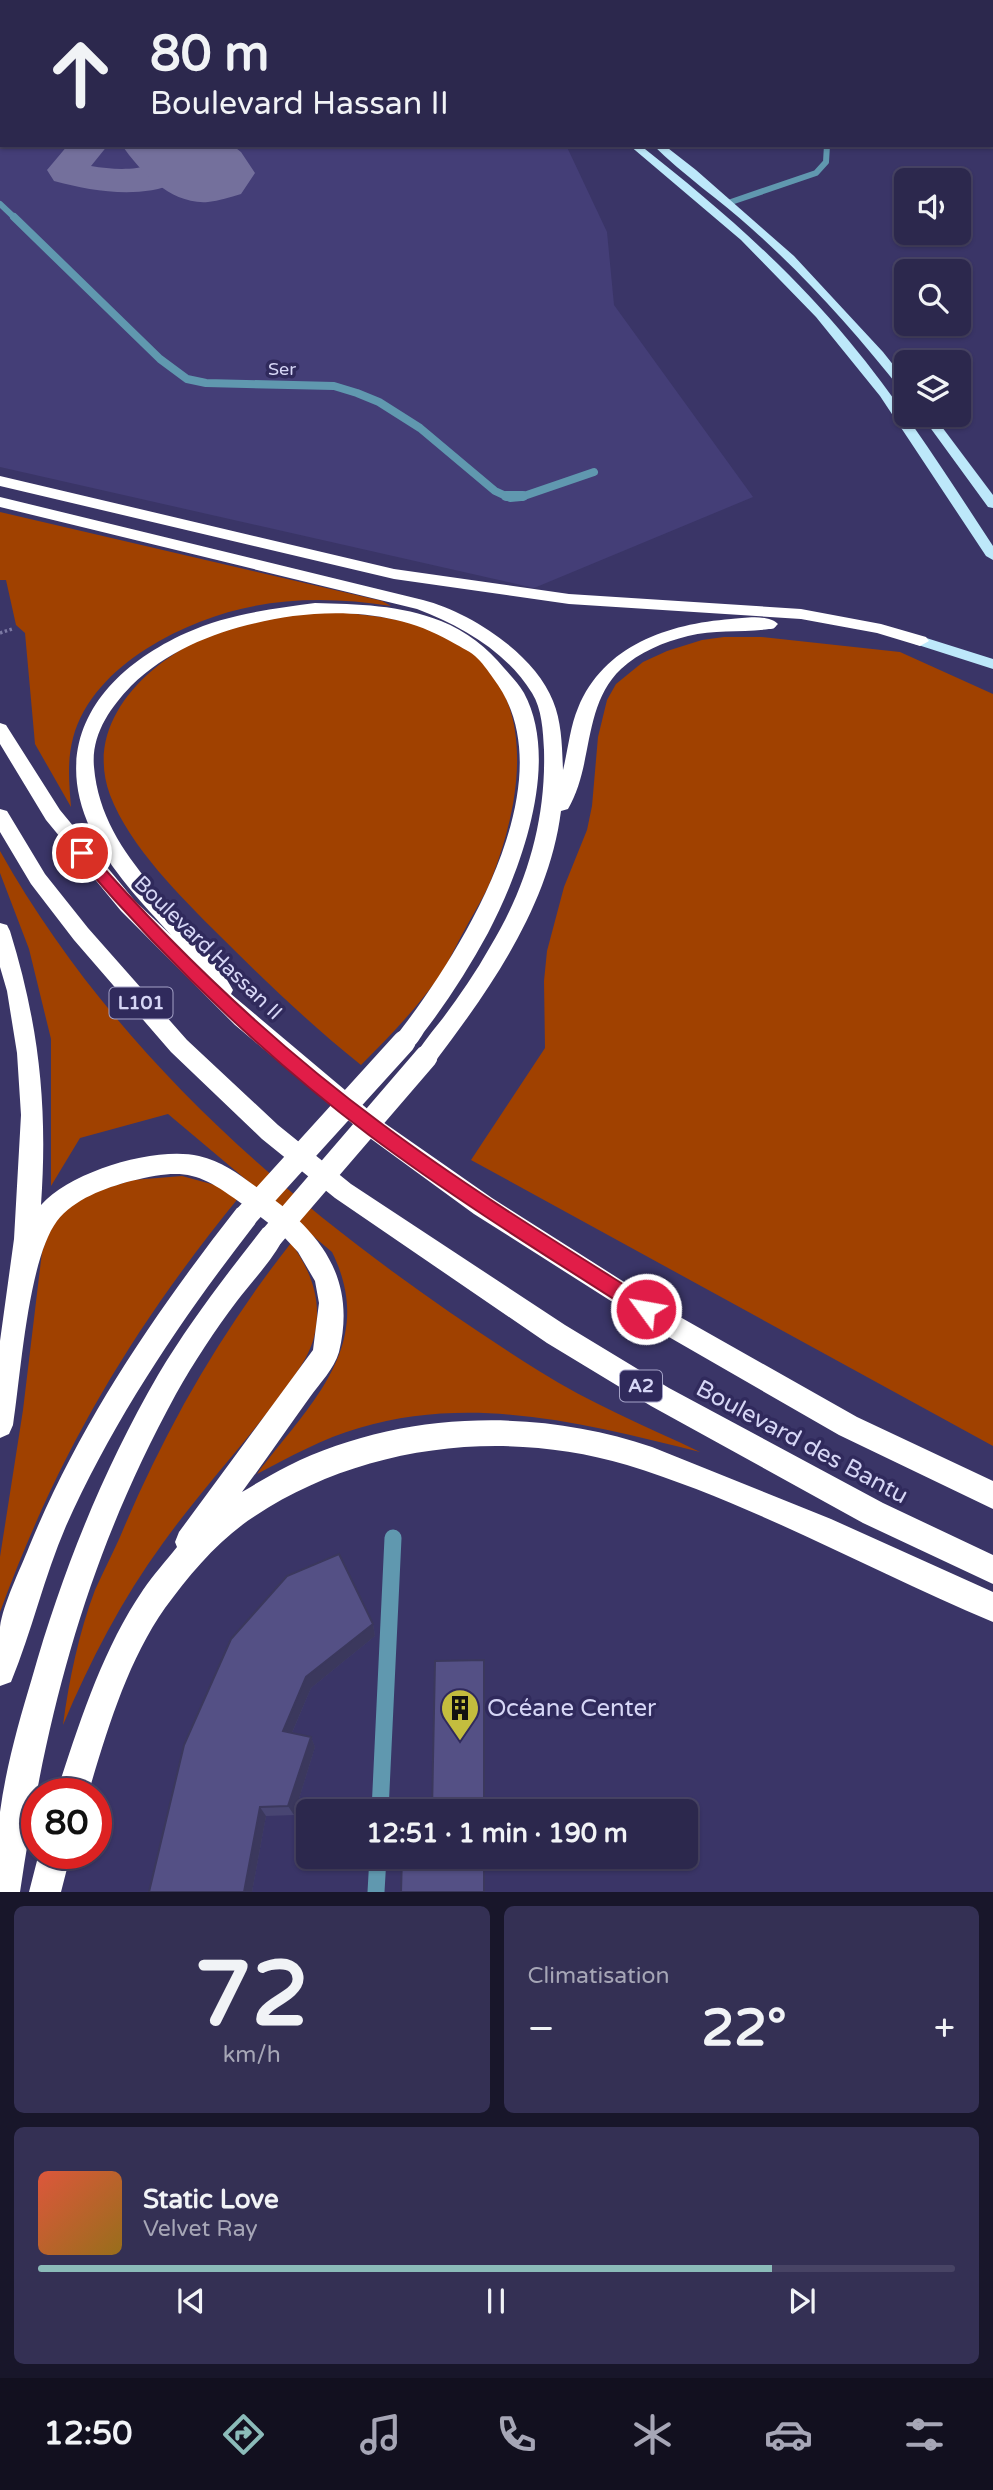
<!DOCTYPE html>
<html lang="fr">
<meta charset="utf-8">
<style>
:root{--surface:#2c284d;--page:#343054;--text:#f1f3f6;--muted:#a6a6b6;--line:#484465;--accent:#8bbbb9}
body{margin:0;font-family:"Varela Round",sans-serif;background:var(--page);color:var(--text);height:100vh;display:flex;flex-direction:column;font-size:26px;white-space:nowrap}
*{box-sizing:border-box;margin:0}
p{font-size:23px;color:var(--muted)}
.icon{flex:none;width:38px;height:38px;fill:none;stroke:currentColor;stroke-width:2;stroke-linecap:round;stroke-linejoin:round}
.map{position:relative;height:1892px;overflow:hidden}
.details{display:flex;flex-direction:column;gap:14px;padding:14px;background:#18162a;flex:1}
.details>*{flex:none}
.guide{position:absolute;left:0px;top:0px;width:994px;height:147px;box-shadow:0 2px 5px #0004,0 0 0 2px var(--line);background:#2c284d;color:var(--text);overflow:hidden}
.controls{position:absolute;left:894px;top:168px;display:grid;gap:14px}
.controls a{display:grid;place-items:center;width:77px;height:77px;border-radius:10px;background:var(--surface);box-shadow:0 2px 5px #0004,0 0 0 2px var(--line);font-size:35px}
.speed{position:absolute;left:21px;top:1778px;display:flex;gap:14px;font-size:35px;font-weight:700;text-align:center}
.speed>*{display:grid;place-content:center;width:91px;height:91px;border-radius:50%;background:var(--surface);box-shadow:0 2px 5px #0004,0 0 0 2px var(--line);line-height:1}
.speed .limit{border:10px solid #d22;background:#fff;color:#111}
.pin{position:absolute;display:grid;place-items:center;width:60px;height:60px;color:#fff;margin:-30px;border:4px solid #fff;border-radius:50%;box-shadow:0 2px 7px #0007}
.me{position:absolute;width:77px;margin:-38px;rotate:302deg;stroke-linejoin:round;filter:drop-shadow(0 0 5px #0008)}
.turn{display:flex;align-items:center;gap:24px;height:147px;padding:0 35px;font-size:32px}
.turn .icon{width:91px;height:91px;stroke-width:2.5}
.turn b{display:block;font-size:49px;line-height:60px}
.big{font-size:52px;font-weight:700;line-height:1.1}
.details .widget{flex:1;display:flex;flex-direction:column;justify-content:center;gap:10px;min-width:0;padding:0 24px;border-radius:10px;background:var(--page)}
.details .dial{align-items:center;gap:0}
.dial b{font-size:91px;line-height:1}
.song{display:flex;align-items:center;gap:21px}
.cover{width:84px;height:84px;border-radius:10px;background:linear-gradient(135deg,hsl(10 70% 55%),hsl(40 70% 35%))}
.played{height:7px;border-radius:4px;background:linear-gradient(90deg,var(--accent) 80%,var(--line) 80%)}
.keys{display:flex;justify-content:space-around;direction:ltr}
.heat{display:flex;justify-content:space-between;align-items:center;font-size:38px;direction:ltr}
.details .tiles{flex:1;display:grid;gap:14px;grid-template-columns:1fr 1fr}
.widget:last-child{grid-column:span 2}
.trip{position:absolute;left:296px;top:1799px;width:402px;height:70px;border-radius:10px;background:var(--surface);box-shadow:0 2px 5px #0004,0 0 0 2px var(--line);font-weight:700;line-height:70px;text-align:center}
.tabs{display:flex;height:112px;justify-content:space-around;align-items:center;background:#12101f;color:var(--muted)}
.tabs .icon{width:49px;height:49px}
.tabs .selected{color:var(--accent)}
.tabs b{font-size:32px;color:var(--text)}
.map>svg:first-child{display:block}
.built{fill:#443e77}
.green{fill:#a04100}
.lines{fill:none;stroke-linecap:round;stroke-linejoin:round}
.taxiway{fill:#74709c;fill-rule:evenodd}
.runway{fill:#74709c;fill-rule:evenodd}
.path{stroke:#7c79a3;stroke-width:3.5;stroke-dasharray:2.5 2.5;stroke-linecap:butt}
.minor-far3{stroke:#6098af;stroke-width:6}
.minor-far2{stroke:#6098af;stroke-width:8}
.minor-far1{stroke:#6098af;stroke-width:10}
.minor{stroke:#6098af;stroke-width:17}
.major{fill:#bde8fa;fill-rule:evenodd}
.highway{fill:#fff;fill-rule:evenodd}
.highway-bridge{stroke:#fff;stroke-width:23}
.wall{fill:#484572}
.shaded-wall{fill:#3b385d}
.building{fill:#545085;stroke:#3b385d;stroke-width:2}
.route{fill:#e11d48;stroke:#92132f;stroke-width:2}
.labels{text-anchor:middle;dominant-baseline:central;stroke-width:7;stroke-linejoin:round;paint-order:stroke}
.far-street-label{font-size:18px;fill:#d6d6f5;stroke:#302a5c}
.shield{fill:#302a5c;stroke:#a4a2c7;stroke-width:2}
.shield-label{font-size:19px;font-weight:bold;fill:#d6d6f5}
.street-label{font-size:21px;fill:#d6d6f5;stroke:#302a5c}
.near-street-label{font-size:24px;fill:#d6d6f5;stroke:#302a5c}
.near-poi-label{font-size:24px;fill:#d6d6f5;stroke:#302a5c;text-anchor:start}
</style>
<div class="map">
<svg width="993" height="1892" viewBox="0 0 993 1892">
<rect width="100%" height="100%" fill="#3a3567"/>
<path class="built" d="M0 0 341 2H2V145H566L607 232 614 305 753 497 534 588 0 467Z"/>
<path class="green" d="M0 512 382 601 391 606C303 592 222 601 146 649 113 670 83 700 73 738 67 761 69 783 71 807L35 744 25 633 16 625 6 580H0Z
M331 611C372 616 418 619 455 640 541 691 522 801 491 880 484 897 473 914 464 931 455 947 448 964 438 978 415 1010 389 1037 361 1065 311 1025 265 981 220 936 181 897 130 847 110 795 78 708 175 640 247 621 274 614 304 614 331 611Z
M724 637H761L900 652 993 694V1446L471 1160 545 1048 544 981 547 951 564 887 587 830 592 806 598 737 607 700 616 684 643 662 667 651 702 640Z
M0 851C124 1072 327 1237 539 1371 589 1403 646 1426 700 1452 587 1424 474 1394 359 1428 323 1438 290 1457 257 1474 310 1404 378 1345 332 1252L168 1114 80 1138 51 1186V1039L29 949 0 873Z
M182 1176 215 1185 240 1196C133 1327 58 1453 0 1612V1557L23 1410 42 1252 52 1224 70 1204 97 1191 133 1180Z
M291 1243C311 1271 323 1301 314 1337 308 1361 290 1381 276 1401 240 1449 198 1494 163 1543 122 1599 90 1661 63 1725 69 1680 79 1632 95 1590 103 1572 112 1555 120 1537 164 1431 220 1333 291 1243Z"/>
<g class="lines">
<path class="taxiway" d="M68 145H108L91 166C121 171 154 172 176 149V145H214L215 151C179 204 109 196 54 181L47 170Z"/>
<path class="runway" d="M0 0 35 2H2V39Z
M122 145H232L241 152 255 173 241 194C230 197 219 201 208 202 172 205 140 172 122 145Z"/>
<path class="path" d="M0 633 12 629"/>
<path class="minor-far3" d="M708 0 716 2
M927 2 947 0
M728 203 816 173 826 162 827 145
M0 204 16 219"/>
<path class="minor-far2" d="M14 217 160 359 187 379 206 383 334 386 357 393 379 402 420 428 495 491 510 498 521 497 594 472"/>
<path class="minor-far1" d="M506 496H523"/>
<path class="minor" d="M380 1811 393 1538
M376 1892 378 1857"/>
<path class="major" d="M390 0H399L401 2H391Z
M412 0H421L423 2H413Z
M629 145H640C715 204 788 267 849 341 903 406 947 476 993 546V560L986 556 880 396 816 317 741 240Z
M653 145H664L696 170 794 256 883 352 906 381V391H902C856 333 807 278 752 229 720 200 683 175 653 145Z
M921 415H933L993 495V508L988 507Z
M920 636 993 659V669L915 644 913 641 915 638Z"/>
<path class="highway" d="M0 476 394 569 569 594 801 609 881 624 926 637 929 641 920 646 877 633 801 619 569 604 394 579 0 486Z
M0 497 423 600C470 612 535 654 553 701 562 723 562 747 563 770 568 750 570 727 578 708 604 645 668 624 731 619 744 618 769 614 778 624 774 628 775 629 769 629 742 633 715 629 688 636 664 642 639 652 621 669 582 706 594 765 568 809L561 811C549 906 490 989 434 1063L426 1066 418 1063 415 1057C422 1043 433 1031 443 1018 460 995 476 972 490 947 527 886 546 820 544 750 543 731 542 709 532 693 506 651 461 626 417 609L0 507Z
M315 603C357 604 401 605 441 621 466 631 488 648 504 668 511 676 519 684 524 693 561 762 521 870 488 933 469 968 448 1001 424 1032 421 1037 416 1045 411 1049 406 1052 401 1050 396 1048L393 1042 396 1036C460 954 571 779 493 678 488 671 482 662 475 656 468 650 458 646 450 641 404 614 346 609 293 616 234 625 175 643 131 686 110 708 91 735 94 767 102 862 191 911 233 990L231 994 383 1122 492 1198 673 1313 857 1417 993 1481V1509L839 1435 655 1329 474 1214 367 1136 235 1025 121 911 46 820 0 744V723L6 725 60 810 135 901 171 935C142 903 110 870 91 830 48 739 104 670 186 633 227 614 272 609 315 603Z
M0 809 7 811 45 874 88 928 187 1040 278 1125 351 1184 565 1325 669 1388 883 1503 993 1555V1584L863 1523 651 1406 547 1343 335 1198 262 1139 171 1052 74 940 31 884 0 832Z
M0 923 7 925 10 931C39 1025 48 1106 41 1205 71 1171 156 1146 199 1156 221 1161 237 1173 255 1186 316 1227 358 1274 339 1352 334 1369 320 1383 310 1397 287 1429 265 1461 242 1492 257 1483 272 1474 288 1466 399 1411 536 1407 652 1447L831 1519 993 1592V1622C871 1571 754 1504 627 1465 504 1428 362 1445 255 1516 219 1539 190 1574 165 1608 127 1662 107 1731 88 1794H56C79 1724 102 1650 143 1590 153 1575 166 1561 177 1547L175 1542 179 1532 313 1350 319 1303 315 1281 298 1252 284 1237C273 1260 252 1281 237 1301 215 1330 194 1362 176 1394 87 1557 47 1709 20 1892H0C0 1865 0 1838 0 1812 6 1767 19 1721 32 1678 62 1572 103 1470 158 1375 189 1323 226 1275 263 1228L271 1225 258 1215 255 1224C182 1318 115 1417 66 1526 44 1577 32 1631 11 1682L0 1686C0 1667 0 1646 0 1627 3 1604 20 1570 29 1547 80 1423 154 1314 237 1208L245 1206C200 1173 187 1167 131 1181 105 1188 74 1199 57 1221 28 1260 21 1374 13 1425L9 1434 0 1438V1341L14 1239 21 1115 17 1053 7 991 0 967Z
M39 1853H71L61 1892H29Z"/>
<path class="highway-bridge" d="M246 1216 404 1042
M272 1236 426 1057"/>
</g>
<path class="wall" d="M373 1624 375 1636 311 1688 292 1733 311 1737 315 1747 294 1815 266 1816 252 1892H149L184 1745Z"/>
<path class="shaded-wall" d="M373 1624 375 1636 311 1688 288 1742 283 1731 306 1677Z
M311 1737 315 1747 294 1815 288 1806Z
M260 1807 266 1816 252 1892H244Z"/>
<path class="building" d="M339 1554 373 1624 306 1677 283 1731 311 1737 288 1806 260 1807 244 1892H149L184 1745 231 1639 287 1576Z
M484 1660V1811H432L435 1661Z
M402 1857H484V1892H401Z"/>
<path class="route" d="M82 847 87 849C175 950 274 1044 382 1124 469 1189 561 1245 653 1303L655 1309 653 1315 646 1318 639 1315C548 1257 456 1200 369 1135 262 1054 164 959 77 857L75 853Z"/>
<defs>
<symbol id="building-pin" viewBox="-11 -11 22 30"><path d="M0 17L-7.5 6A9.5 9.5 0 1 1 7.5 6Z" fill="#c4bd3e" stroke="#302a5c"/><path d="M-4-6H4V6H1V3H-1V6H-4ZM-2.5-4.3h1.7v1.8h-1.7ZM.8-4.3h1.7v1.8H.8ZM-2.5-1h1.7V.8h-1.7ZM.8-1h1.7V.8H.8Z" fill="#111"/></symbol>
</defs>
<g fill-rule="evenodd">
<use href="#building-pin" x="438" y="1686" width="44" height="60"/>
</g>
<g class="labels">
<g class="far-street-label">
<text x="282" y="369">Ser</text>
</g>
<g class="shield">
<rect x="109.5" y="987.5" width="63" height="31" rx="5"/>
<rect x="620" y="1370.5" width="42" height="31" rx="5"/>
</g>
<g class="shield-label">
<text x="141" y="1003">L101</text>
<text x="641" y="1386">A2</text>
</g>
<g class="street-label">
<text transform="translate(208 948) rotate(44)">Boulevard Hassan II</text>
</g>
<g class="near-street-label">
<text transform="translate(802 1442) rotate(28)">Boulevard des Bantu</text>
</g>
<g class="near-poi-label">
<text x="487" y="1708">Océane Center</text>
</g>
</g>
</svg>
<div class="controls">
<a><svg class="icon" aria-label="sound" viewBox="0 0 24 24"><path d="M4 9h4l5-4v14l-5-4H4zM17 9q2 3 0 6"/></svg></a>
<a><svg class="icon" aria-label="search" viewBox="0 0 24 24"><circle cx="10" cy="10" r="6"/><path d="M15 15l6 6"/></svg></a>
<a><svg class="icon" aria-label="layers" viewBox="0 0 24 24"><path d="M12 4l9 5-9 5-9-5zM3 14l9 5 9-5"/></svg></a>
</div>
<div class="speed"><div class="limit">80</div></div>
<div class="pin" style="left:82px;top:853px;background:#d93025"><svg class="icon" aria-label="arrive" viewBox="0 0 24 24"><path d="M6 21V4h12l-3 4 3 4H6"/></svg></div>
<svg class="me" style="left:646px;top:1309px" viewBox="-20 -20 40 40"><circle r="17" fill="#e11d48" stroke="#fff" stroke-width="3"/><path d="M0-11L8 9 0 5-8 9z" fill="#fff"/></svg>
<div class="trip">12:51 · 1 min · 190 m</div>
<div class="guide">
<div class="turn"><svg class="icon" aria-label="ahead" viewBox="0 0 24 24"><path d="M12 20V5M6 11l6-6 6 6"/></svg><div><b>80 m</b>Boulevard Hassan II</div></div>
</div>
</div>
<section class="details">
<div class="tiles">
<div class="widget dial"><b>72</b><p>km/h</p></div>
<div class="widget"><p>Climatisation</p>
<div class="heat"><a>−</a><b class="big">22°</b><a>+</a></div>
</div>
<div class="widget">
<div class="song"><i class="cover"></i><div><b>Static Love</b><p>Velvet Ray</p></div></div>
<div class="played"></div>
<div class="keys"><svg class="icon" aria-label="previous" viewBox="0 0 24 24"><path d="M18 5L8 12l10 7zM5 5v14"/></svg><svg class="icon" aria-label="pause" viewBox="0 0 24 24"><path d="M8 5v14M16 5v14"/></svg><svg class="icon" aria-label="next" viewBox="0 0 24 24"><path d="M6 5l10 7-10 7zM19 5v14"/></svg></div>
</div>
</div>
</section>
<nav class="tabs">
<b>12:50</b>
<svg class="icon selected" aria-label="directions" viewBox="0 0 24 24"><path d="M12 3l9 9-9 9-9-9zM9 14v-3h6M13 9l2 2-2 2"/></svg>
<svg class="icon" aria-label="music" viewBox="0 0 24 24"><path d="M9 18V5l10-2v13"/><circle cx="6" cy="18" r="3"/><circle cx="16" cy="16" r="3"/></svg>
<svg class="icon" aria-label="phone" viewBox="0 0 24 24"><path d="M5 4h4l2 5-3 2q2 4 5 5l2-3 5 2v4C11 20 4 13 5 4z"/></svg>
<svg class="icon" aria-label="climate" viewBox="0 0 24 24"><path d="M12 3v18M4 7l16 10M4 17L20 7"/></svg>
<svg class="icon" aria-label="car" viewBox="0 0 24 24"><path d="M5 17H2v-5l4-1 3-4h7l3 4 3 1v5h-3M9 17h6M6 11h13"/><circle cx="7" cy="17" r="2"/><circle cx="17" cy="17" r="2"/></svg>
<svg class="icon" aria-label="filters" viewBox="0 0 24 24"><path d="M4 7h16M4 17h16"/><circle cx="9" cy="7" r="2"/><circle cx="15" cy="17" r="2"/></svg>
</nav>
